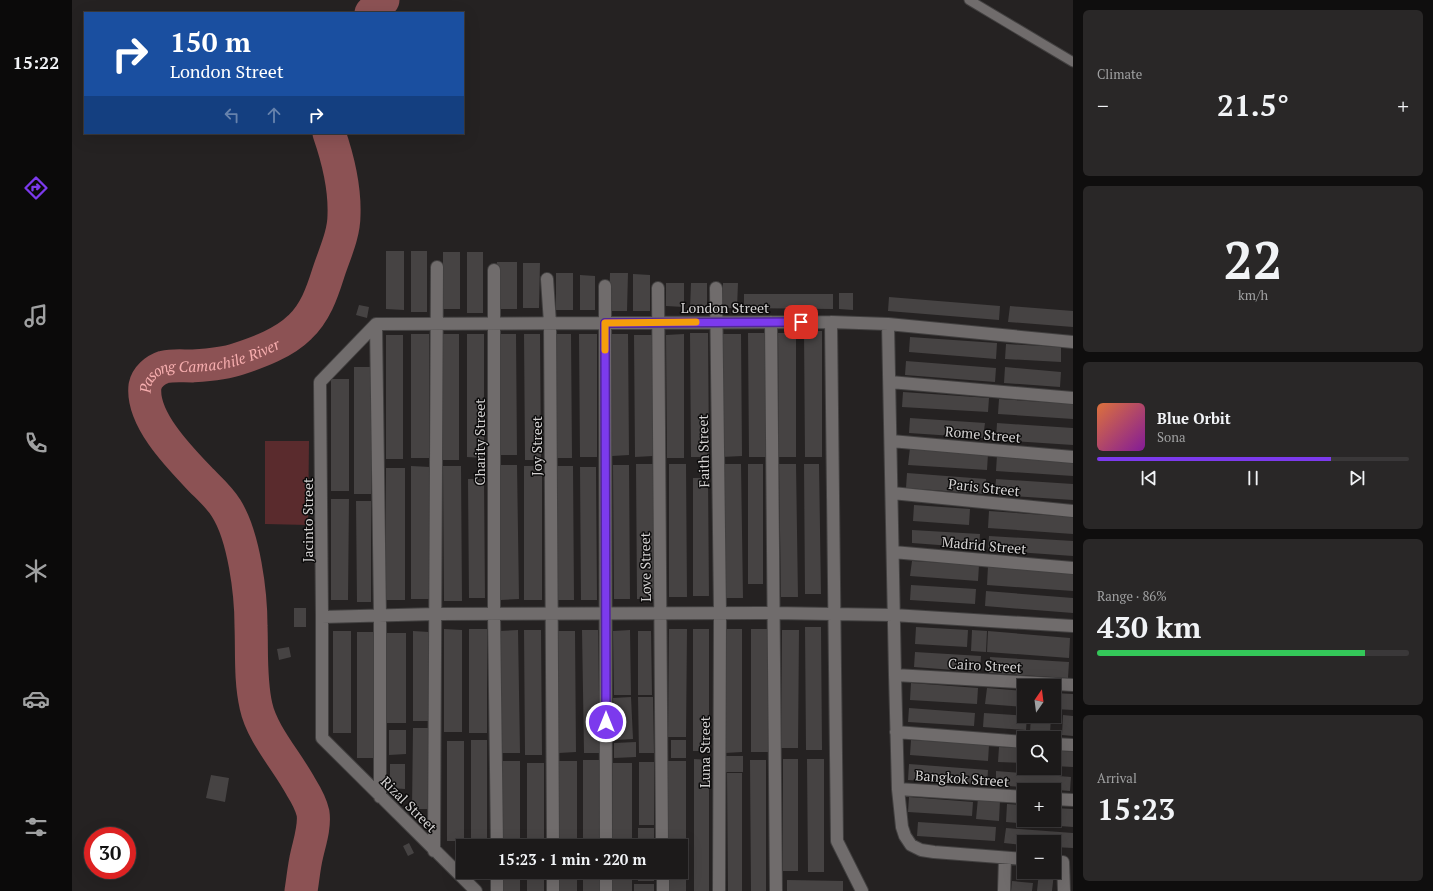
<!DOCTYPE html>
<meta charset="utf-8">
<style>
:root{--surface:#1c1a1a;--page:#292727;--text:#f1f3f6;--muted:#a0a1a2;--line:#3a3839;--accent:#7c3aed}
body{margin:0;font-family:"PT Serif",serif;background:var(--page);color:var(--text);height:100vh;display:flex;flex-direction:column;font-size:15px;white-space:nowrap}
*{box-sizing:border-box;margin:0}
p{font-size:13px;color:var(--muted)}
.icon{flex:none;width:22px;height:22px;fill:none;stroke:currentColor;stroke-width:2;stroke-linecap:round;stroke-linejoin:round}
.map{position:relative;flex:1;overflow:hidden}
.details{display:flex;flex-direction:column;gap:10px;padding:10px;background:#0f0e0e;width:360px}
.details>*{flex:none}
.guide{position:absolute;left:12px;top:12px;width:380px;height:122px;border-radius:0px;box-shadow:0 4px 16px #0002,0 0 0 1px var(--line);background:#1a4fa0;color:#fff;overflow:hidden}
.needle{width:26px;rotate:14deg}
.fabs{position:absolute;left:945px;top:679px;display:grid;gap:8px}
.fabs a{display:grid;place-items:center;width:44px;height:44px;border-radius:0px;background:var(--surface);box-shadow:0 4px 16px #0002,0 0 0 1px var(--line);font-size:20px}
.speed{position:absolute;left:12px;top:827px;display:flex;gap:8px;font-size:20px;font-weight:700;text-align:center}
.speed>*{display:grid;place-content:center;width:52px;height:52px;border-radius:50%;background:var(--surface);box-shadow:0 4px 16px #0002,0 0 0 1px var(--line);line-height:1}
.speed .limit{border:6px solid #d22;background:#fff;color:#111}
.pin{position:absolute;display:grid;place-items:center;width:34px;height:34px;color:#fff;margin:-17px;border-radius:8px;box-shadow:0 2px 6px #0006}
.me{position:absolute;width:44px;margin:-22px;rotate:0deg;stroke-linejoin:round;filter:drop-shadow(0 0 3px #0008)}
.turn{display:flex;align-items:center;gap:14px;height:84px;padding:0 20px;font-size:18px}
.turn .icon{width:52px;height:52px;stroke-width:2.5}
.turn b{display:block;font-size:28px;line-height:34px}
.lanes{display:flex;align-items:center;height:38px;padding:0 20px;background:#0003;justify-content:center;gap:20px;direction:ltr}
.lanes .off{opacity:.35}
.big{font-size:30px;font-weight:700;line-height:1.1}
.details .widget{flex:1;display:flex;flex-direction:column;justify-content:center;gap:6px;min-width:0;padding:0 14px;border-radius:6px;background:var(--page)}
.details .dial{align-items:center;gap:0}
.dial b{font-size:52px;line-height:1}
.song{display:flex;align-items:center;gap:12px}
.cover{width:48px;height:48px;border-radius:6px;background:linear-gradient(135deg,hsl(20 70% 55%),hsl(290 70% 35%))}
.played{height:4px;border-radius:2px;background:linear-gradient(90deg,var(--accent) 75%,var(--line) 75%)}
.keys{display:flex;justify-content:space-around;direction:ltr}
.heat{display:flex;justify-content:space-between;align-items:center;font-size:22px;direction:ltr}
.charge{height:6px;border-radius:3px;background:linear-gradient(90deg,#34c759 86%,var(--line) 0)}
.trip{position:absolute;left:384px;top:839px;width:232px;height:40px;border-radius:0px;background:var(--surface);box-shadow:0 4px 16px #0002,0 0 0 1px var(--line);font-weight:700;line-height:40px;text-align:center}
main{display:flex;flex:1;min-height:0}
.tabs{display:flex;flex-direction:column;width:72px;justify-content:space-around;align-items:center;background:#0b0a0a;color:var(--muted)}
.tabs .icon{width:28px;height:28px}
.tabs .current{color:var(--accent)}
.tabs b{font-size:18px;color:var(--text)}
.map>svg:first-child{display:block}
.green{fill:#5a2b2d}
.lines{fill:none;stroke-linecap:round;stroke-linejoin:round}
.river{stroke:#8c5254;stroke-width:33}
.building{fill:#464343}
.lane-casing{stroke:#424040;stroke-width:11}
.street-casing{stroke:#424040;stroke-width:14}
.lane{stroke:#706c6c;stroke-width:9}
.street{stroke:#706c6c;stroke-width:12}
.route-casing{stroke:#51269a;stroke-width:10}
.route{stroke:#7c3aed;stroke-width:7}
.slow{stroke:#f59e0b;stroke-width:7}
.labels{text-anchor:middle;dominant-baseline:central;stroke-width:3;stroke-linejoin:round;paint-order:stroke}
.street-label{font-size:14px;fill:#d5d3d3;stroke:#0d0c0c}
.water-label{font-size:15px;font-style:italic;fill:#f7aeaf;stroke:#0d0c0c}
</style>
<main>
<nav class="tabs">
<b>15:22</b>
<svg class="icon current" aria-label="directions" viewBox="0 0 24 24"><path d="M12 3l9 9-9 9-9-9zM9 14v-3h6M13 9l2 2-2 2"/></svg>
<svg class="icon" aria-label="music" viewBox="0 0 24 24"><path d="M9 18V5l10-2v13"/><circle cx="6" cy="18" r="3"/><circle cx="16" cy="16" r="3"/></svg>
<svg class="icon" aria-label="phone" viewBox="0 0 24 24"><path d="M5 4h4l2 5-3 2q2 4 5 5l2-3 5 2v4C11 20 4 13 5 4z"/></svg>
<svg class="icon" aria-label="climate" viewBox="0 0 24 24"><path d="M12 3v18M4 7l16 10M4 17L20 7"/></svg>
<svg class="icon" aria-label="car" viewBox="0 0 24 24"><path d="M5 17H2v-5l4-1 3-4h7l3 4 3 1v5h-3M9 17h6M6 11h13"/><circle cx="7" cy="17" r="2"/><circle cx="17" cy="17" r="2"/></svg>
<svg class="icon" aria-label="filters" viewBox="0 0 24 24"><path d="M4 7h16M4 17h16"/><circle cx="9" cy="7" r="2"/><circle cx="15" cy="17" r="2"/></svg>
</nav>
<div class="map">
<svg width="1001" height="891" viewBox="0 0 1001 891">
<rect width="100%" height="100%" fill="#252222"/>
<path class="green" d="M193 441H237L236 525 193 524Z"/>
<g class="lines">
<g class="river">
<path d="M299 13 311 0"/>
<path id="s1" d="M229 891C231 879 232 866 235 854 238 841 243 826 241 813 239 804 234 795 229 787 215 761 190 734 184 706 178 680 180 652 179 626 179 593 172 536 154 508 148 498 138 489 129 480 108 458 69 419 73 386 75 377 83 370 92 367 101 365 110 366 120 366 135 365 152 364 166 359 187 352 212 343 228 327 243 313 250 293 256 274 262 255 272 235 272 215 273 187 266 159 257 133"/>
</g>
</g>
<path class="building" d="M314 251H332V310L314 309Z
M339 251H355V312H339Z
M371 252H388V309H371Z
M395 252H411V313H395Z
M425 262H445V309H425Z
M451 263H468L467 308H451Z
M484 273H501V310H484Z
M538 273H556L555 311H537Z
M561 274 578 275V311H561Z
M508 275 523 276V310H508Z
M594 283H612V307L594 306Z
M619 283H635V310H618Z
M651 283H666L665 308H650Z
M767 293H781V310L767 309Z
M672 294H761V309L672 308Z
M817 297 928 306 927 320 816 311Z
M287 305 297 307 295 318 284 315Z
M938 306 1001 311V327L936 322Z
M732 331H750V457H733Z
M618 333H636L637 457H619Z
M676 333H694V457H677Z
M706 333H724V457H707Z
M339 334H357V458H339Z
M370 334H387V460H370Z
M395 334H412V458L395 457Z
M426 334H444L445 455H427Z
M452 334H468L469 460H453Z
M483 334H499L500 458H484Z
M507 334H525V457H508Z
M540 334H556L557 455 540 456Z
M612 334V458H595L594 335Z
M649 334H669L670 456 650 457Z
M314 335H331V459H314Z
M562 335H581V456L563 457Z
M838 337 925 343 924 359 837 352Z
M934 344 989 347V362L933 359Z
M834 361 924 368 923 382 833 375Z
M282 367H300L299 494H282Z
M933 367 989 372 988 387 932 383Z
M259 379H277V491H259Z
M831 392 917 398 916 412 830 407Z
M927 399 1001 404V419L926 414Z
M838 418 913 423 911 438 837 433Z
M925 423 1001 428V445L924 440Z
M838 448 916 454 915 470 836 465Z
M925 455 1001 460V476L924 471Z
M564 464H582L583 599H565Z
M597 464H614L615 597H597Z
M650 464H669L671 598H652Z
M676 464H691V584H676Z
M707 464H724L726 597H709Z
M732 464H747L749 594H733Z
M428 465H445L447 599 429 600Z
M541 465H557L558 599H542Z
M339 466 358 467V599H339Z
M371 466H389L390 601H372Z
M452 466H470V600H452Z
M484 466H501L502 600H484Z
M508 467H524L525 600H509Z
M314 468H333V600H314Z
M835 473 914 479 913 494 834 488Z
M621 478H636L637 596H621Z
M396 479H412L413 598H397Z
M924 479 1001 484V500L923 495Z
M259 499H277L276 600H259Z
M284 501H299V602H285Z
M842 505 898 509 897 525 841 521Z
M917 511 1001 517V534L916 528Z
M840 530 908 534 907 548 840 543Z
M917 536 1001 541V556L916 550Z
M840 561 907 565 906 581 838 576Z
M916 566 1001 572V591L915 585Z
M839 585 904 589 903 604 838 600Z
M914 591 1001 598V613L913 606Z
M222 608H234V627H222Z
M733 627H749L750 750H734Z
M844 627 896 630 895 647 843 644Z
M372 629 390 630V732H372Z
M397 629H415V733H397Z
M597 629H615L614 737H596Z
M621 629H637V751H621Z
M653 629H670V752L653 753Z
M679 629H696V752H679Z
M446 630 448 753H430L427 631Z
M452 630H469L470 755H453Z
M510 630H526L528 753H512Z
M558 630 559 695H542L541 631Z
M710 630H727L726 748H709Z
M900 630 915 631 914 652 899 651Z
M261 631H279V733H261Z
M341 631 357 632V721H341Z
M486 631H503L504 752 487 753Z
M566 631H579L580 695H566Z
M916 631 998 638 997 658 915 652Z
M285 632H302V758H285Z
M314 633H334V723H314Z
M217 647 219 657 207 660 205 649Z
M843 652 909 656 908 672 842 667Z
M918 657 997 662 996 678 917 673Z
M839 683 906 688 905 704 838 700Z
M915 688 952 691V707L913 704Z
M982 693 1001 694V710L982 709Z
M559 697 561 739 543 740 541 698Z
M566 697H581L582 753H567Z
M837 708 903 713 902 726 836 722Z
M912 713 955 716 954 730 911 727Z
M991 715 1001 716V736L990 735Z
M959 716H979L978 734 958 732Z
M341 728H356V809H340Z
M317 730H334V754L317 755Z
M399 740H415V846H399Z
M599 740H614V758H599Z
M839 740 917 745 916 761 838 755Z
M375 741H392V841H375Z
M564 742V757L542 758V743Z
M927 747 952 748V763L926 762Z
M982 750 1001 752V767L982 766Z
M652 756H671V772H652Z
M622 759 637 760V891H622Z
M711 759H726V871H711Z
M735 759H752V872H736Z
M511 760H527V846H511Z
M678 760H694V891H679Z
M430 761H448V846H430Z
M487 761H505V846H487Z
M596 761H614V891H596V872H609V846H596Z
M567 762H582V825H567Z
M455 763H472V846H455Z
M541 763H560V846H541Z
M318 764H333V789L318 788Z
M837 764 916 770 915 785 836 780Z
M924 771 999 777 998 791 924 785Z
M655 773H670V891H656Z
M139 775 157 778 153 802 134 798Z
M837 797 901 802 900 816 836 812Z
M906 798 928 800 927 821 904 819Z
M935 804 952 805V820H982V808L1001 809V827L934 822Z
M846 822 924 827 923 841 845 836Z
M566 828H582V846H566Z
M934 828 1001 833V848L982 847V842H952V845L932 843Z
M337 843 342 853 336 856 331 846Z
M430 872H448V891H430Z
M455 872H472V891H455Z
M486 872H505V891H487Z
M511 872H527V891H511Z
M541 872H560V891H540Z
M566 872H582V881H566Z
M967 872 982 873 980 891H965Z
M715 880 771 881V891H715Z
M940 881 961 883 960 891H939Z
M562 884H582V891H562Z"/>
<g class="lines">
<defs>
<path id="lane" d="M897 0 1001 62"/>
<path id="street" d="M422 270V614L425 846
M475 279 478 323 481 846
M533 286 534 846
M586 288 590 846
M644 288 648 613 647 891
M699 322 704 891
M759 322 765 841 790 891
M304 324 759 322 816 324 1001 342
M304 324 248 382 250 617V738L404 891
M304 324 308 616V797
M816 324 823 675 826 789 830 827 833 836 839 845 849 850 862 852 952 859
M818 382 1001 398
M819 441 1001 457
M820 493 1001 511
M821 552 1001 568
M250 617 363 614 701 613 821 615 1001 626
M823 675 1001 685
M824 732 952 742
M982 744 1001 745
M826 789 952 797
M982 799 1001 800
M362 851 365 267
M991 862 992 891
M425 872V891
M481 872V891
M534 872V891
M591 872V891
M932 891 933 858"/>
</defs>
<use href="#lane" class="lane-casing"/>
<use href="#street" class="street-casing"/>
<use href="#lane" class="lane"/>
<use href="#street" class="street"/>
</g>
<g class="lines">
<defs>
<path id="route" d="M534 722 533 323 729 322"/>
</defs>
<use href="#route" class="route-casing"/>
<use href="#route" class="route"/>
<path class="slow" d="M533 350V323L624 322"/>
</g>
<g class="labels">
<g class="street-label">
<text x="653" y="307">London Street</text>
<text transform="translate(911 434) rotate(5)">Rome Street</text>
<text transform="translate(407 442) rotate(-90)">Charity Street</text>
<text transform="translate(464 446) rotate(-90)">Joy Street</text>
<text transform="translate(631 451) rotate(-91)">Faith Street</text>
<text transform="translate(912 487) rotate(6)">Paris Street</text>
<text transform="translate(235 520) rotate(-90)">Jacinto Street</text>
<text transform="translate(912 545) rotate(5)">Madrid Street</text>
<text transform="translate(573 567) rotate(-91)">Love Street</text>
<text transform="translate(913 665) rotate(3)">Cairo Street</text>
<text transform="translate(632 752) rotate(-90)">Luna Street</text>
<text transform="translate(890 778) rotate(4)">Bangkok Street</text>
<text transform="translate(337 804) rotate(45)">Rizal Street</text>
</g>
<g class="water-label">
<text stroke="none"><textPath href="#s1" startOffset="623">Pasong Camachile River</textPath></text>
</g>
</g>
</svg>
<div class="fabs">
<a><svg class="needle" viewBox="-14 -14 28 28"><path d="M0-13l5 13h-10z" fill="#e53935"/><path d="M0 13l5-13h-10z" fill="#a0a1a2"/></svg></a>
<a><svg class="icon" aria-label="search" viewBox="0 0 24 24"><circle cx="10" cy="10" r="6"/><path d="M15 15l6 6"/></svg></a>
<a>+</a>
<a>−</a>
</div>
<div class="speed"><div class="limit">30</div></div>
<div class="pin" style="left:729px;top:322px;background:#d93025"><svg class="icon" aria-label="arrive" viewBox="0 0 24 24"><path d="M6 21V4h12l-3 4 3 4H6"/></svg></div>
<svg class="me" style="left:534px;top:722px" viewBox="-20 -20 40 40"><circle r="17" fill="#7c3aed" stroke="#fff" stroke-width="3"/><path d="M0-11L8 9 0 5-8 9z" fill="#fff"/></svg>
<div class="trip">15:23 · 1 min · 220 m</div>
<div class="guide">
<div class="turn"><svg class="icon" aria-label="right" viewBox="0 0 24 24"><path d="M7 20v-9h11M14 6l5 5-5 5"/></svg><div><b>150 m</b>London Street</div></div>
<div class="lanes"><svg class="icon off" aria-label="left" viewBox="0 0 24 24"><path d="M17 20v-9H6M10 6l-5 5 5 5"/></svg><svg class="icon off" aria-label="ahead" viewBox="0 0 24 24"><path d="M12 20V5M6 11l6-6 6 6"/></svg><svg class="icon" aria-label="right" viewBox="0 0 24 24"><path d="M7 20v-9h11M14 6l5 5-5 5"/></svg></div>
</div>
</div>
<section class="details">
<div class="widget"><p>Climate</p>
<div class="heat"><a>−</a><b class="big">21.5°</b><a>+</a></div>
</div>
<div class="widget dial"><b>22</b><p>km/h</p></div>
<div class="widget">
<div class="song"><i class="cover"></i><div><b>Blue Orbit</b><p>Sona</p></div></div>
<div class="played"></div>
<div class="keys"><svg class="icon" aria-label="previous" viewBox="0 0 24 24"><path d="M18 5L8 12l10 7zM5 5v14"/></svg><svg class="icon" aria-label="pause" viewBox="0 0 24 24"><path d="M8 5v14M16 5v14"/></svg><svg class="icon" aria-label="next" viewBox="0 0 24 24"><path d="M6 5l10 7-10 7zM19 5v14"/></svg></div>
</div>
<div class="widget"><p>Range · 86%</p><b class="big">430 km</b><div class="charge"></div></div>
<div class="widget"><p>Arrival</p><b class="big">15:23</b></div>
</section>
</main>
